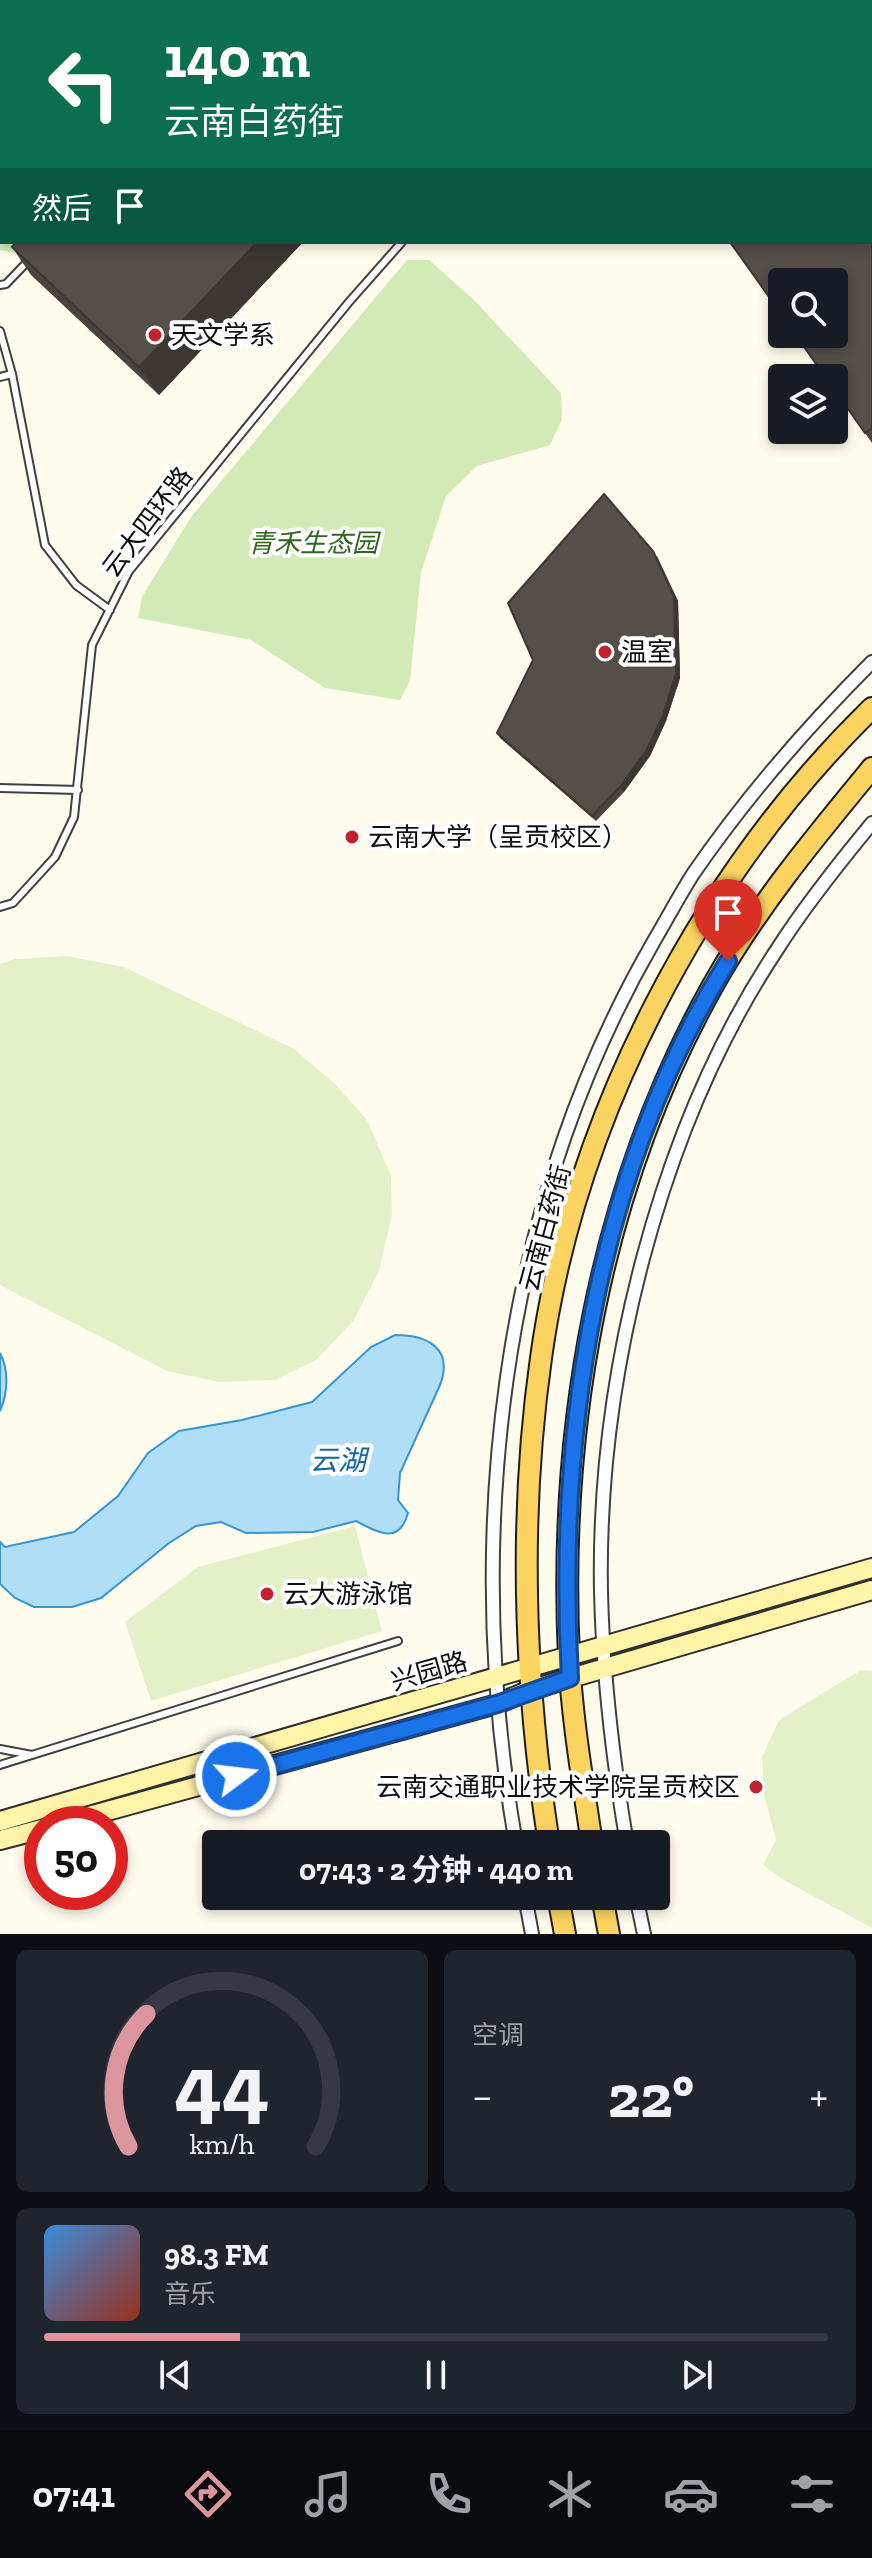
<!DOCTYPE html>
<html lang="zh">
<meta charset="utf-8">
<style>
:root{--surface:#171b24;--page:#20242c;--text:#f1f3f6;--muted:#9ea1a6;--line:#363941;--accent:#db959c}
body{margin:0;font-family:"Zilla Slab","Noto Sans SC",serif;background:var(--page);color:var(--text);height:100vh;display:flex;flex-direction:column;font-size:30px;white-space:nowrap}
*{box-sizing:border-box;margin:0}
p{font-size:26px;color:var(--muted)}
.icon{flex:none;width:44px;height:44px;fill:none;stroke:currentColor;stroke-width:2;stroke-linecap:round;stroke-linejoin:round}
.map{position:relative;height:1934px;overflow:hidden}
.side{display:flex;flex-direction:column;gap:16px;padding:16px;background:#0d0f14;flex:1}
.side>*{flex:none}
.hud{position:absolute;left:0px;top:0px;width:872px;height:244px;box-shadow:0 4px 12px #0003;background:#0b6e4f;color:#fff;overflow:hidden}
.controls{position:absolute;left:768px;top:268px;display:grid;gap:16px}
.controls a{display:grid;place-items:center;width:80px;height:80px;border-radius:8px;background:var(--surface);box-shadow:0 4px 12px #0003;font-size:40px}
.speed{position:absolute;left:24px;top:1806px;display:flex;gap:16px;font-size:40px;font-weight:700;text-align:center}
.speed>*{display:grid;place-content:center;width:104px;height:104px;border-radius:50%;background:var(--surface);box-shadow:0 4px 12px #0003;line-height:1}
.speed .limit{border:12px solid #d22;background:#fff;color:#111}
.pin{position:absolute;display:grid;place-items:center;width:68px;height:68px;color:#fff;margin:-82px -34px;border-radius:50% 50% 50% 0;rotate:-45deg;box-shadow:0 0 8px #0007}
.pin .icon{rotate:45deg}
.me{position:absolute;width:88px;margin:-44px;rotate:75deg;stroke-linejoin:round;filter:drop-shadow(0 0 6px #0008)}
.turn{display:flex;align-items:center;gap:28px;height:168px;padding:0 32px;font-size:36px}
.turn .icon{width:104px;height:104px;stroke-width:2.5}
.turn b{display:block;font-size:56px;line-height:68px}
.then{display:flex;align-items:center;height:76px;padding:0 32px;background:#0003;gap:16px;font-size:30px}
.big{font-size:60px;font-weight:700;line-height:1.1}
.side .widget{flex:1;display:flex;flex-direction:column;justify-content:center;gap:12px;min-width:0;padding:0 28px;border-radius:12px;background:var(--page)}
.side .dial{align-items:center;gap:0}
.dial svg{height:208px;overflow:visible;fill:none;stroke:var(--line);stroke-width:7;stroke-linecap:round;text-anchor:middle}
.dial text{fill:var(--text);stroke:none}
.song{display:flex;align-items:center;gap:24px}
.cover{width:96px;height:96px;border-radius:12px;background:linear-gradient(135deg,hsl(210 70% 55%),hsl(10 70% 35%))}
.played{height:8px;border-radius:4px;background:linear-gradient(90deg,var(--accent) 25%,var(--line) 25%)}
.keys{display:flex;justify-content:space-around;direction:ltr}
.heat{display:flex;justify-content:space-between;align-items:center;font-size:44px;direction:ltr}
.side .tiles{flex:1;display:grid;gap:16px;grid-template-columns:1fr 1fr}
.widget:last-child{grid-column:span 2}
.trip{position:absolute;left:202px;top:1830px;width:468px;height:80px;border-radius:8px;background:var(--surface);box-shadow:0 4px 12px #0003;font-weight:700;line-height:80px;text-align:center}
.menu{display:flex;height:128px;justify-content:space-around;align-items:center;background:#090b0e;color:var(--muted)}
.menu .icon{width:56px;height:56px}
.menu .selected{color:var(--accent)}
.menu b{font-size:36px;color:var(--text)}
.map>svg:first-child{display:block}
.green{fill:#d2eab6}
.pitch{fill:#e4f1c8}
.water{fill:#b1def7;stroke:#3795d0;stroke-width:2}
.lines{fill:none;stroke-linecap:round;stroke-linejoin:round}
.service-casing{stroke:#404040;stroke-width:10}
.minor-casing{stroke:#404040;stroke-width:16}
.secondary-casing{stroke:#2f2f2f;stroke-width:22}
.primary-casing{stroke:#1e1e1e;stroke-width:24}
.path{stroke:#2f2f2f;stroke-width:3;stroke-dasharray:8 4;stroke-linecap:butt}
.service{stroke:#fff;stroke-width:6}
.minor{stroke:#fff;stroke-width:12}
.secondary{stroke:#fff4a8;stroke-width:18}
.primary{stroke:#fbd361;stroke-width:20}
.wall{fill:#4a433f}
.shaded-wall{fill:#3c3733}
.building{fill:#564e49;stroke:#3c3733;stroke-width:2}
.route-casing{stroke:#114b97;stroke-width:20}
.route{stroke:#1a73e8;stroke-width:14}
.poi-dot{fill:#c0232d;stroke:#fff;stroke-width:3}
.labels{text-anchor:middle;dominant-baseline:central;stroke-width:8;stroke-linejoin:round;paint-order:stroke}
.poi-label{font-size:26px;fill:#0d0d0d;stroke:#fff;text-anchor:start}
.street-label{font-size:26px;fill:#0d0d0d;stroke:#fff}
.park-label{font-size:26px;font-style:italic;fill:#2d661c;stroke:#fff}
.water-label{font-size:28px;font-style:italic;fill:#1466a1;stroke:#fff}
</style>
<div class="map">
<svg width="872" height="1934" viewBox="0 0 872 1934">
<rect width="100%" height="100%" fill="#fffbed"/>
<path class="green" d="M0 0H207L2 2V242H35L22 254 0 250Z
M407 260H429L474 300 561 393 562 419 550 445 477 466 446 496 421 572 410 680 400 700 325 688 251 640 138 618 142 597 191 517Z"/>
<path class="pitch" d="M66 956 124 967 294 1049 335 1084 367 1120 391 1176 392 1214 379 1271 353 1321 316 1360 274 1380 219 1382 167 1371 0 1285V964L15 959Z
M355 1526 382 1631 151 1701 125 1622 198 1567Z
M861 1670 872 1671V1928L782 1879 763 1865 776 1840 764 1795 762 1757 779 1720Z"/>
<path class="water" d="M395 1335C427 1335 454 1348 440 1385L400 1473 398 1500 408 1513C399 1546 377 1532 356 1521L313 1532 246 1533 221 1522 196 1526 169 1543 101 1598 72 1607H34L15 1598 0 1584V1542L5 1547 74 1532 118 1496 148 1453 179 1431 242 1420 312 1402 371 1347Z
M0 1353C9 1370 8 1393 0 1411Z"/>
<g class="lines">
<defs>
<path id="service" d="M807 2 817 0
M0 285 6 284 30 259
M0 331 12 374 45 545 76 585 110 610
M0 377 12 374
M0 788 78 790
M0 907 13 903 55 857 74 817 92 645 129 571 349 302 402 242
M0 1749 32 1755
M0 1765 398 1641"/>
<path id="minor" d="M516 1844C463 1540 498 1211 654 941 667 919 679 896 693 874 746 797 806 728 872 662
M627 1844C613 1761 603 1676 601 1592 597 1378 659 1127 778 948 806 904 839 863 872 823
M525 1896 532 1934
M636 1896 644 1934"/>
<path id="secondary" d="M0 1821 872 1568
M60 1824 497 1704 530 1690 872 1590
M0 1840 42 1829"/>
<path id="primary" d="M549 1844C524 1682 518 1520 541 1358 574 1119 700 876 872 708
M592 1844C583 1782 572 1720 569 1658 558 1428 599 1190 712 987 756 908 815 837 872 768
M558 1896 565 1934
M602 1896 609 1934"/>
</defs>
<use href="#service" class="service-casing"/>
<use href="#minor" class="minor-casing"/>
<use href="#secondary" class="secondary-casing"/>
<use href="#primary" class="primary-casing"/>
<path class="path" d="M10 2 11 0
M58 2 59 0
M0 50 2 32
M0 77H2
M0 83 2 95"/>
<use href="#service" class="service"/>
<use href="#minor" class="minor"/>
<use href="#secondary" class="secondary"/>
<use href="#primary" class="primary"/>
</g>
<path class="wall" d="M206 0H679L676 2H208Z
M872 0V443L834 389 870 242Z
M16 242H303L159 395 31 275 12 247Z
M657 556 678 601 680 678 666 721 650 756 624 792 596 821 500 738 497 733 533 660Z"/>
<path class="shaded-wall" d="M257 242H303L159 395 139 367Z
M653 551 678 601 680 678 666 721 650 756 624 792 620 787Z"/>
<path class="building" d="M207 0H616L613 2H209Z
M738 0H808L809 2H731Z
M834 0H872V428L865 433 834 389V378H826L795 334H834V282H782V315L730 242H870V2H835Z
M16 242H257L139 367 12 247Z
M604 494 653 551 674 596 676 673 663 716 646 751 620 787 592 816 497 733 533 660 508 603Z"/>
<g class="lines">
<defs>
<path id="route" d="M236 1776 497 1704 570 1678C556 1433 596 1172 728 961"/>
</defs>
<use href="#route" class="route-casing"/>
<use href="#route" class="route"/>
</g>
<g class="poi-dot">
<circle cx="155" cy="335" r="8"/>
<circle cx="605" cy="652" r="8"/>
<circle cx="352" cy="837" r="8"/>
<circle cx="267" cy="1594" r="8"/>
<circle cx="756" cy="1787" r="8"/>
</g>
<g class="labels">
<g class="poi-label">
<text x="171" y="335">天文学系</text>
<text x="621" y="652">温室</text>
<text x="368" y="837">云南大学（呈贡校区）</text>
<text x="283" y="1594">云大游泳馆</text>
<text x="740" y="1787" text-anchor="end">云南交通职业技术学院呈贡校区</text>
</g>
<g class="street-label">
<text transform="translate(147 522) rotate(-53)">云大四环路</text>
<text transform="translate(545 1228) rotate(-75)">云南白药街</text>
<text transform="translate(429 1671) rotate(-16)">兴园路</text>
</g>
<g class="park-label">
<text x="313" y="543">青禾生态园</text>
</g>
<g class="water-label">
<text x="338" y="1460">云湖</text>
</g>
</g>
</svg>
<div class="controls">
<a><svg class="icon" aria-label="search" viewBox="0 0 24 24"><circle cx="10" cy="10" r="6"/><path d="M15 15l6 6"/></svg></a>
<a><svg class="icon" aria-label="layers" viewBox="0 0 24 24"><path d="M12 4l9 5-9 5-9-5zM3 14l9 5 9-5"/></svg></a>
</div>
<div class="speed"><div class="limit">50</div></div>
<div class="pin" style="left:728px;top:961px;background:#d93025"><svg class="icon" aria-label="arrive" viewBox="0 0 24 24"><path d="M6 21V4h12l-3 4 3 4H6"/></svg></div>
<svg class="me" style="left:236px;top:1776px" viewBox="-20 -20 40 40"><circle r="17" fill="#1a73e8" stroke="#fff" stroke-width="3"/><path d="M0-11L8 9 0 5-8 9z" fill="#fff"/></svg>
<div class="trip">07:43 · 2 分钟 · 440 m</div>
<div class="hud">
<div class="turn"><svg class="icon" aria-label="left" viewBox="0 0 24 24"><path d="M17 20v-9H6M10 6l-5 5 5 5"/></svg><div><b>140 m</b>云南白药街</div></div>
<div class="then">然后<svg class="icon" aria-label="arrive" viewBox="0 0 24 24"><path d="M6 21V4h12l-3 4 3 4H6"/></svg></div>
</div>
</div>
<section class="side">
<div class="tiles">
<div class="widget dial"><svg viewBox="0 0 100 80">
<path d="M14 69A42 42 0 1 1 86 69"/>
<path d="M14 69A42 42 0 0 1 21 18" stroke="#db959c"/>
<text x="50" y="56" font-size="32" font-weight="700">44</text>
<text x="50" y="72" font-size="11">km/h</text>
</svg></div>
<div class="widget"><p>空调</p>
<div class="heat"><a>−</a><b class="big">22°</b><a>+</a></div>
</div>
<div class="widget">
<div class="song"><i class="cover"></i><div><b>98.3 FM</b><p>音乐</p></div></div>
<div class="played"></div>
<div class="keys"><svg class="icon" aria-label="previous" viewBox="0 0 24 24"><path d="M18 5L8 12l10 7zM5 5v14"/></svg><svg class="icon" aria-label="pause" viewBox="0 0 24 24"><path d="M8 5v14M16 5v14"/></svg><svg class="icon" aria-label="next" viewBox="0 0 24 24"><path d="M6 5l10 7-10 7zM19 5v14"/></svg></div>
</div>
</div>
</section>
<nav class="menu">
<b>07:41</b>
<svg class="icon selected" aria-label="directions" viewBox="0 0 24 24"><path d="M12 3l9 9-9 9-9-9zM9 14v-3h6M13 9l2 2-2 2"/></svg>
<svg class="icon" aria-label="music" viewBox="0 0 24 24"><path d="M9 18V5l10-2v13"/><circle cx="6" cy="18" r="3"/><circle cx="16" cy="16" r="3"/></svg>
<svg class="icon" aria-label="phone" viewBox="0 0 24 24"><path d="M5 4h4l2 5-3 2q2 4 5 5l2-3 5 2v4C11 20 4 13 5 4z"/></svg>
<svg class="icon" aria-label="climate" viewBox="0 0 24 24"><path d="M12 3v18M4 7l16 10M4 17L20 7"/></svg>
<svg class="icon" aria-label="car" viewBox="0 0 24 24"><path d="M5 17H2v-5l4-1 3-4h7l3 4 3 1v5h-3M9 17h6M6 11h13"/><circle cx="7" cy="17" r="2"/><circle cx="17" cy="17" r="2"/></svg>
<svg class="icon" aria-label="filters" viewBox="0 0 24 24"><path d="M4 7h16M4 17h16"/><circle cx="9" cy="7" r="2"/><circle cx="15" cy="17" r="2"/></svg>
</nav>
